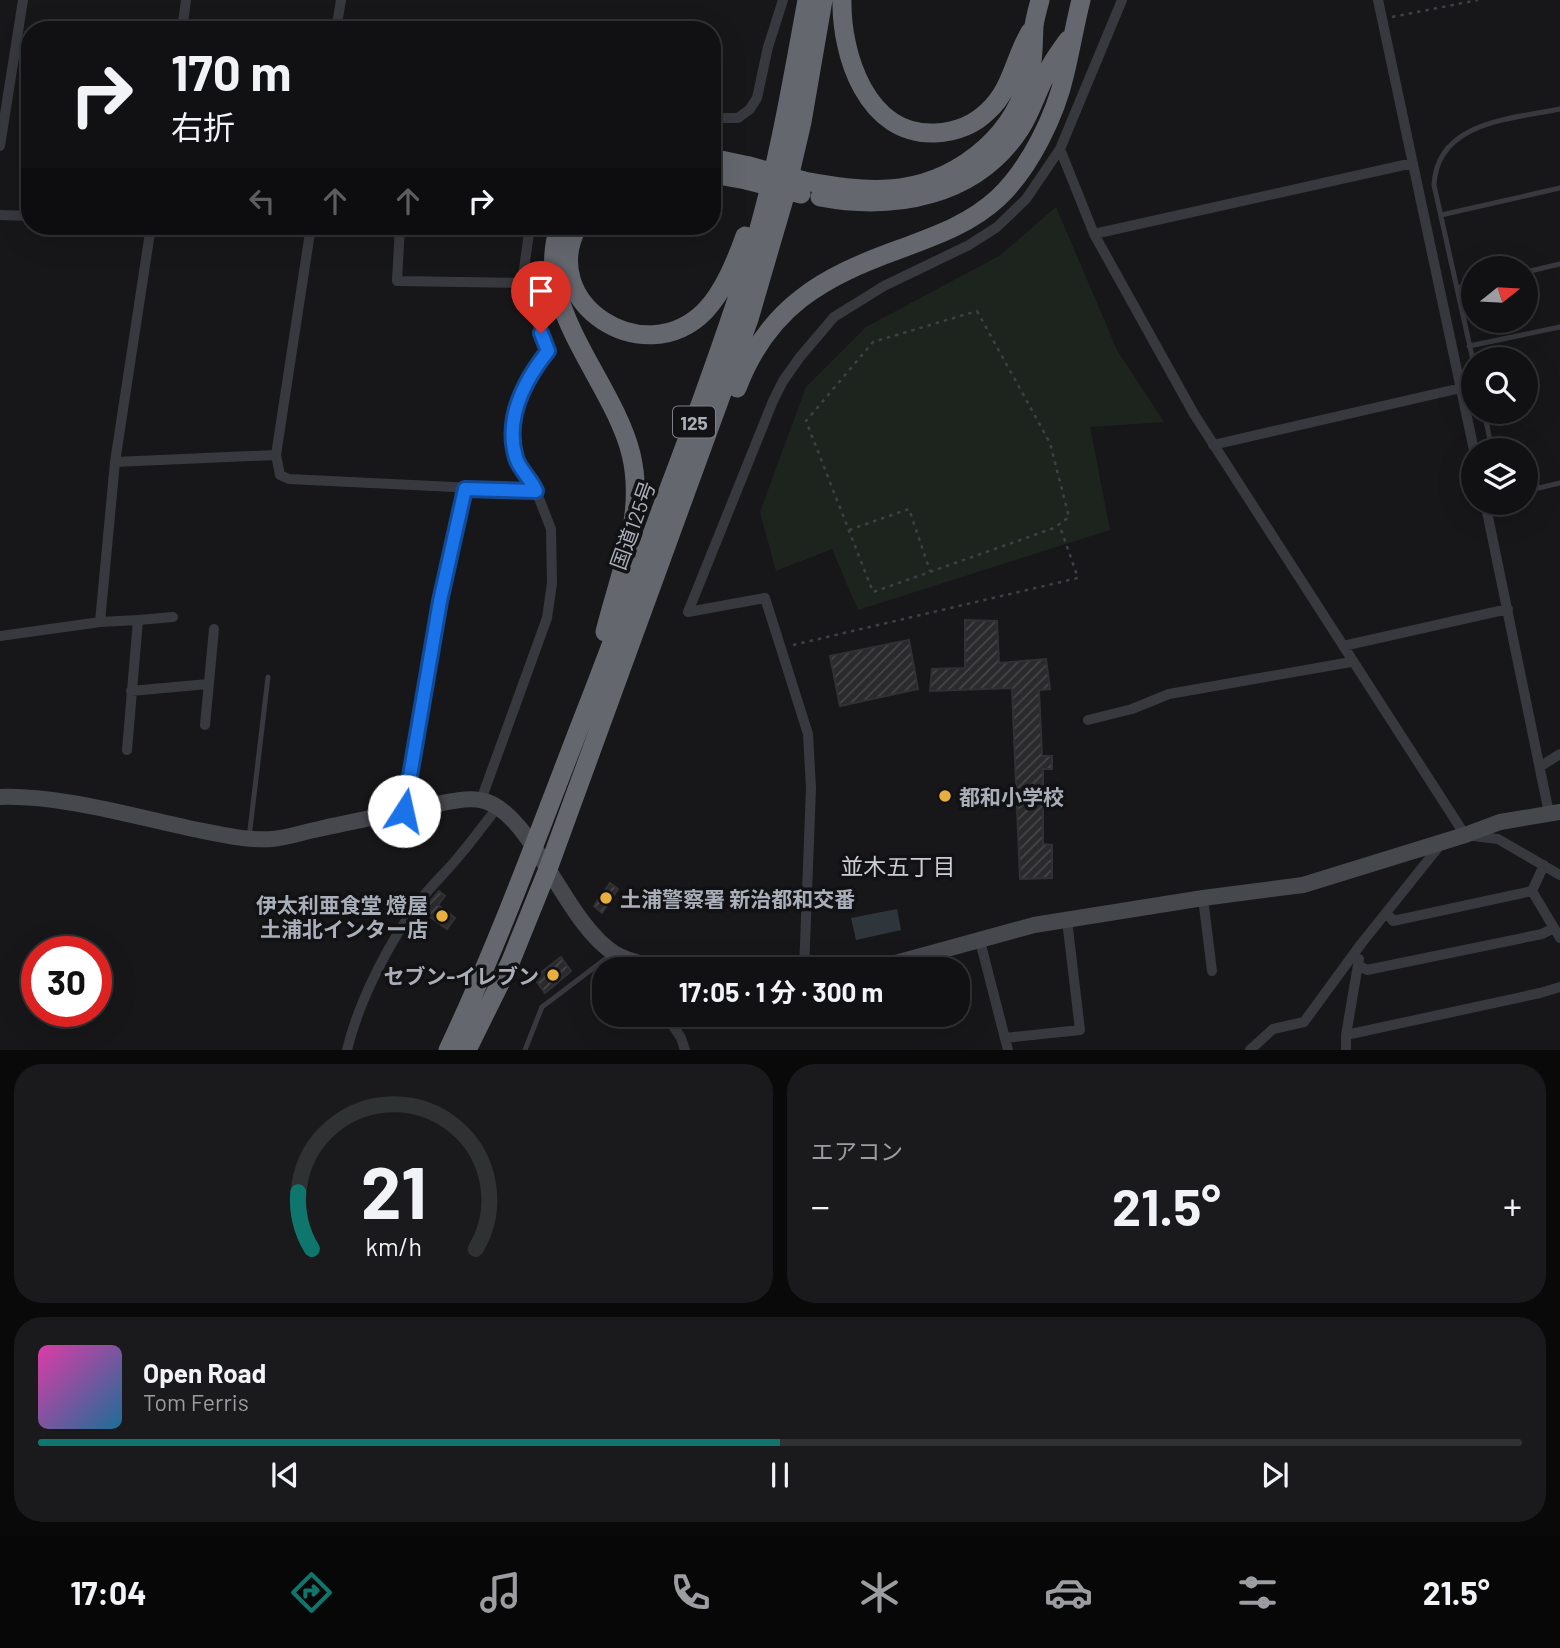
<!DOCTYPE html>
<html lang="ja">
<meta charset="utf-8">
<style>
:root{--surface:#111113;--page:#1a1a1c;--text:#f1f3f6;--muted:#9c9da0;--line:#303133;--accent:#0f766e}
body{margin:0;font-family:Barlow,"Noto Sans JP",sans-serif;background:var(--page);color:var(--text);height:100vh;display:flex;flex-direction:column;font-size:26px;white-space:nowrap}
*{box-sizing:border-box;margin:0}
p{font-size:23px;color:var(--muted)}
.icon{flex:none;width:38px;height:38px;fill:none;stroke:currentColor;stroke-width:2;stroke-linecap:round;stroke-linejoin:round}
.map{position:relative;height:1050px;overflow:hidden}
.sheet{display:flex;flex-direction:column;gap:14px;padding:14px;background:#09090a;flex:1}
.sheet>*{flex:none}
.top-card{position:absolute;left:21px;top:21px;width:700px;height:214px;border-radius:28px;box-shadow:0 7px 28px #0002,0 0 0 2px var(--line);background:#111113;color:var(--text);overflow:hidden}
.needle{width:46px;rotate:72deg}
.controls{position:absolute;left:1461px;top:256px;display:grid;gap:14px}
.controls a{display:grid;place-items:center;width:77px;height:77px;border-radius:50%;background:var(--surface);box-shadow:0 7px 28px #0002,0 0 0 2px var(--line);font-size:35px}
.speed{position:absolute;left:21px;top:936px;display:flex;gap:14px;font-size:35px;font-weight:700;text-align:center}
.speed>*{display:grid;place-content:center;width:91px;height:91px;border-radius:50%;background:var(--surface);box-shadow:0 7px 28px #0002,0 0 0 2px var(--line);line-height:1}
.speed .limit{border:10px solid #d22;background:#fff;color:#111}
.pin{position:absolute;display:grid;place-items:center;width:60px;height:60px;color:#fff;margin:-72px -30px;border-radius:50% 50% 50% 0;rotate:-45deg;box-shadow:0 0 7px #0007}
.pin .icon{rotate:45deg}
.me{position:absolute;width:77px;margin:-38px;rotate:10deg;stroke-linejoin:round;filter:drop-shadow(0 0 5px #0008)}
.turn{display:flex;align-items:center;gap:24px;height:147px;padding:0 35px;font-size:32px}
.turn .icon{width:91px;height:91px;stroke-width:2.5}
.turn b{display:block;font-size:49px;line-height:60px}
.lanes{display:flex;align-items:center;height:66px;padding:0 35px;background:#0003;justify-content:center;gap:35px;direction:ltr}
.lanes .off{opacity:.35}
.big{font-size:52px;font-weight:700;line-height:1.1}
.sheet .widget{flex:1;display:flex;flex-direction:column;justify-content:center;gap:10px;min-width:0;padding:0 24px;border-radius:28px;background:var(--page)}
.sheet .dial{align-items:center;gap:0}
.dial svg{height:182px;overflow:visible;fill:none;stroke:var(--line);stroke-width:7;stroke-linecap:round;text-anchor:middle}
.dial text{fill:var(--text);stroke:none}
.song{display:flex;align-items:center;gap:21px}
.cover{width:84px;height:84px;border-radius:10px;background:linear-gradient(135deg,hsl(320 70% 55%),hsl(200 70% 35%))}
.played{height:7px;border-radius:4px;background:linear-gradient(90deg,var(--accent) 50%,var(--line) 50%)}
.keys{display:flex;justify-content:space-around;direction:ltr}
.heat{display:flex;justify-content:space-between;align-items:center;font-size:38px;direction:ltr}
.sheet .tiles{flex:1;display:grid;gap:14px;grid-template-columns:1fr 1fr}
.widget:last-child{grid-column:span 2}
.trip{position:absolute;left:592px;top:957px;width:378px;height:70px;border-radius:28px;background:var(--surface);box-shadow:0 7px 28px #0002,0 0 0 2px var(--line);font-weight:700;line-height:70px;text-align:center}
.menu{display:flex;height:112px;justify-content:space-around;align-items:center;background:#070708;color:var(--muted)}
.menu .icon{width:49px;height:49px}
.menu .on{color:var(--accent)}
.menu b{font-size:32px;color:var(--text)}
.map>svg:first-child{display:block}
.pitch{fill:#1d241e}
.water{fill:#2e363c}
.building{fill:url(#building-hatch);stroke:#313135;stroke-width:2}
.lines{fill:none;stroke-linecap:round;stroke-linejoin:round}
.path{stroke:#3e4045;stroke-width:2.5;stroke-dasharray:3.5 5;stroke-linecap:butt}
.lane{stroke:#38393e;stroke-width:5}
.street{stroke:#38393e;stroke-width:10}
.secondary{stroke:#46484e;stroke-width:16}
.highway{stroke:#64676e;stroke-width:19}
.highway-bridge{stroke:#64676e;stroke-width:19}
.route-casing{stroke:#114b97;stroke-width:18}
.route{stroke:#1a73e8;stroke-width:12}
.poi-dot{fill:#e8ae40;stroke:#121214;stroke-width:2.5}
.labels{text-anchor:middle;dominant-baseline:central;stroke-width:7;stroke-linejoin:round;paint-order:stroke}
.shield{fill:#121214;stroke:#7c7f87;stroke-width:2}
.shield-label{font-size:19px;font-weight:bold;fill:#aaaeb8}
.street-label{font-size:21px;fill:#aaaeb8;stroke:#121214}
.poi-label{font-size:21px;font-weight:bold;fill:#aaaeb8;stroke:#121214;text-anchor:start}
.neighbourhood-label{font-size:23px;fill:#cbcdd4;stroke:#121214}
</style>
<div class="map">
<svg width="1560" height="1050" viewBox="0 0 1560 1050">
<defs>
<pattern id="building-hatch" width="6" height="6" patternUnits="userSpaceOnUse" patternTransform="scale(1.75)"><rect width="6" height="6" fill="#2a2a2d"/><path d="M-1 1l2-2M0 6l6-6M5 7l2-2" fill="none" stroke="#464649"/></pattern>
</defs>
<rect width="100%" height="100%" fill="#171719"/>
<path class="pitch" d="M1056 207 1117 350 1164 422 1090 427 1110 530 858 610 832 549 776 571 760 512 806 387 866 327 999 256Z"/>
<path class="water" d="M897 909 901 930 856 940 851 918Z"/>
<path class="building" d="M965 620 997 621 999 663 1046 659 1050 689 1039 690 1042 756H1052V769H1043V844L1052 845V878L1020 879 1012 688 930 691 932 669 965 668Z
M909 640 918 689 840 706 830 656Z
M610 883 618 889 602 913 594 906Z
M439 891 445 896 438 905 455 918 447 929 422 911Z
M561 957 571 971 545 993 534 978Z"/>
<g class="lines">
<path class="path" d="M1392 17 1478 0
M977 311 1050 443 1069 517 1054 528 873 592 806 421 873 342Z
M849 530 909 509 930 571
M793 645 1078 578 1059 524"/>
<path class="lane" d="M1441 215 1560 188
M1526 272 1560 264
M1457 288 1474 284
M1469 346 1560 327
M1474 365 1434 185C1437 121 1512 119 1560 109
M1484 411 1492 450
M1526 491 1560 483
M249 838 268 677
M525 1050 542 1007 612 954"/>
<path class="street" d="M1378 0 1474 450
M182 30 186 0
M336 30 341 0
M712 118H738L750 109 757 98 768 47 783 0
M0 146 23 0
M1060 149 1094 234 1194 414 1465 835 1498 839 1560 875
M0 215 30 216
M311 226 276 455 280 475 289 479 536 491
M400 226 397 281 522 283
M1094 234 1413 163
M1213 445 1461 388
M115 462 276 455
M1485 502 1549 813
M138 620 173 617
M100 622 138 620 127 750
M0 636 100 622 115 462 151 226
M1343 646 1508 609
M131 691 208 684
M1088 720 1132 709 1169 694 1351 662
M205 725 214 629
M1541 766 1560 754
M481 800 547 618 552 583 551 529 533 483 517 461 512 437 513 411 537 364 548 351 522 283 530 226
M404 811 440 601 465 489
M1544 865 1532 891 1560 938
M1203 898 1212 971
M1387 913 1393 921 1532 891
M980 941 1008 1050
M1358 965 1367 970 1542 934 1554 928
M804 970 811 788 808 734 765 598 688 612 773 401 783 381 800 357 834 317 884 286 969 245 997 227 1026 199 1060 149 1122 0
M666 1015 681 1038 685 1050
M1346 1035 1540 993 1560 987
M1005 1038 1080 1030 1067 920
M347 1050C359 1000 390 940 421 899 433 884 448 870 460 855 473 840 485 823 497 808
M1250 1050 1273 1029 1304 1022 1361 944 1441 844
M1346 1050V1035L1359 959"/>
<path class="secondary" d="M0 797C61 795 132 816 193 829 218 834 247 841 272 839 287 838 303 832 319 829 355 821 391 814 428 806 443 803 465 797 480 800 531 808 564 922 614 953 637 967 670 967 697 970
M855 970 881 967 1034 925 1203 898 1303 885 1465 835 1500 822 1560 812"/>
<path class="highway" d="M842 0C841 55 867 136 935 133 956 132 973 126 988 111 1012 89 1014 59 1030 32
M712 158 749 166
M712 174 746 180
M804 181C832 186 861 191 889 189 952 185 1011 141 1028 79 1034 61 1033 44 1034 26 1035 18 1038 8 1040 0
M820 197C894 211 976 197 1020 129 1032 111 1037 90 1048 71 1053 60 1061 50 1068 40
M560 226C530 304 613 380 631 454 646 515 619 574 605 632
M578 226C536 303 644 373 705 311 724 291 736 261 745 236
M737 388C768 307 822 277 900 249 935 236 970 224 998 198 1030 168 1056 114 1065 73 1071 48 1075 24 1081 0
M448 1050C500 940 541 826 585 713 613 642 639 570 665 499 697 415 728 331 754 246 778 165 792 82 807 0
M467 1050 510 963 548 869 749 319 784 199 802 122 823 0"/>
<path class="highway-bridge" d="M749 166 804 181
M746 180 801 194"/>
</g>
<g class="lines">
<defs>
<path id="route" d="M404 811 440 601 465 489 536 491C531 479 520 470 516 458 504 418 524 381 548 351L541 333"/>
</defs>
<use href="#route" class="route-casing"/>
<use href="#route" class="route"/>
</g>
<g class="poi-dot">
<circle cx="945" cy="796" r="7"/>
<circle cx="606" cy="898" r="7"/>
<circle cx="442" cy="916" r="7"/>
<circle cx="553" cy="975" r="7"/>
</g>
<g class="labels">
<rect class="shield" x="673" y="406.5" width="42" height="31" rx="5"/>
<g class="shield-label">
<text x="694" y="422">125</text>
</g>
<g class="street-label">
<text transform="translate(632 525) rotate(-70)">国道125号</text>
</g>
<g class="poi-label">
<text x="959" y="796">都和小学校</text>
<text x="620" y="898">土浦警察署 新治都和交番</text>
<text x="428" y="904" text-anchor="end">伊太利亜食堂 燈屋<tspan x="428" dy="24">土浦北インター店</tspan></text>
<text x="539" y="975" text-anchor="end">セブン-イレブン</text>
</g>
<g class="neighbourhood-label">
<text x="898" y="866">並木五丁目</text>
</g>
</g>
</svg>
<div class="controls">
<a><svg class="needle" viewBox="-14 -14 28 28"><path d="M0-13l5 13h-10z" fill="#e53935"/><path d="M0 13l5-13h-10z" fill="#9c9da0"/></svg></a>
<a><svg class="icon" aria-label="search" viewBox="0 0 24 24"><circle cx="10" cy="10" r="6"/><path d="M15 15l6 6"/></svg></a>
<a><svg class="icon" aria-label="layers" viewBox="0 0 24 24"><path d="M12 4l9 5-9 5-9-5zM3 14l9 5 9-5"/></svg></a>
</div>
<div class="speed"><div class="limit">30</div></div>
<div class="pin" style="left:541px;top:333px;background:#d93025"><svg class="icon" aria-label="arrive" viewBox="0 0 24 24"><path d="M6 21V4h12l-3 4 3 4H6"/></svg></div>
<svg class="me" style="left:404px;top:811px" viewBox="-20 -20 40 40"><circle r="19" fill="#fff"/><path d="M0-13L10 11 0 6-10 11z" fill="#1a73e8"/></svg>
<div class="trip">17:05 · 1 分 · 300 m</div>
<div class="top-card">
<div class="turn"><svg class="icon" aria-label="right" viewBox="0 0 24 24"><path d="M7 20v-9h11M14 6l5 5-5 5"/></svg><div><b>170 m</b>右折</div></div>
<div class="lanes"><svg class="icon off" aria-label="left" viewBox="0 0 24 24"><path d="M17 20v-9H6M10 6l-5 5 5 5"/></svg><svg class="icon off" aria-label="ahead" viewBox="0 0 24 24"><path d="M12 20V5M6 11l6-6 6 6"/></svg><svg class="icon off" aria-label="ahead" viewBox="0 0 24 24"><path d="M12 20V5M6 11l6-6 6 6"/></svg><svg class="icon" aria-label="right" viewBox="0 0 24 24"><path d="M7 20v-9h11M14 6l5 5-5 5"/></svg></div>
</div>
</div>
<section class="sheet">
<div class="tiles">
<div class="widget dial"><svg viewBox="0 0 100 80">
<path d="M14 69A42 42 0 1 1 86 69"/>
<path d="M14 69A42 42 0 0 1 8 44" stroke="#0f766e"/>
<text x="50" y="56" font-size="32" font-weight="700">21</text>
<text x="50" y="72" font-size="11">km/h</text>
</svg></div>
<div class="widget"><p>エアコン</p>
<div class="heat"><a>−</a><b class="big">21.5°</b><a>+</a></div>
</div>
<div class="widget">
<div class="song"><i class="cover"></i><div><b>Open Road</b><p>Tom Ferris</p></div></div>
<div class="played"></div>
<div class="keys"><svg class="icon" aria-label="previous" viewBox="0 0 24 24"><path d="M18 5L8 12l10 7zM5 5v14"/></svg><svg class="icon" aria-label="pause" viewBox="0 0 24 24"><path d="M8 5v14M16 5v14"/></svg><svg class="icon" aria-label="next" viewBox="0 0 24 24"><path d="M6 5l10 7-10 7zM19 5v14"/></svg></div>
</div>
</div>
</section>
<nav class="menu">
<b>17:04</b>
<svg class="icon on" aria-label="directions" viewBox="0 0 24 24"><path d="M12 3l9 9-9 9-9-9zM9 14v-3h6M13 9l2 2-2 2"/></svg>
<svg class="icon" aria-label="music" viewBox="0 0 24 24"><path d="M9 18V5l10-2v13"/><circle cx="6" cy="18" r="3"/><circle cx="16" cy="16" r="3"/></svg>
<svg class="icon" aria-label="phone" viewBox="0 0 24 24"><path d="M5 4h4l2 5-3 2q2 4 5 5l2-3 5 2v4C11 20 4 13 5 4z"/></svg>
<svg class="icon" aria-label="climate" viewBox="0 0 24 24"><path d="M12 3v18M4 7l16 10M4 17L20 7"/></svg>
<svg class="icon" aria-label="car" viewBox="0 0 24 24"><path d="M5 17H2v-5l4-1 3-4h7l3 4 3 1v5h-3M9 17h6M6 11h13"/><circle cx="7" cy="17" r="2"/><circle cx="17" cy="17" r="2"/></svg>
<svg class="icon" aria-label="filters" viewBox="0 0 24 24"><path d="M4 7h16M4 17h16"/><circle cx="9" cy="7" r="2"/><circle cx="15" cy="17" r="2"/></svg>
<b>21.5°</b>
</nav>
